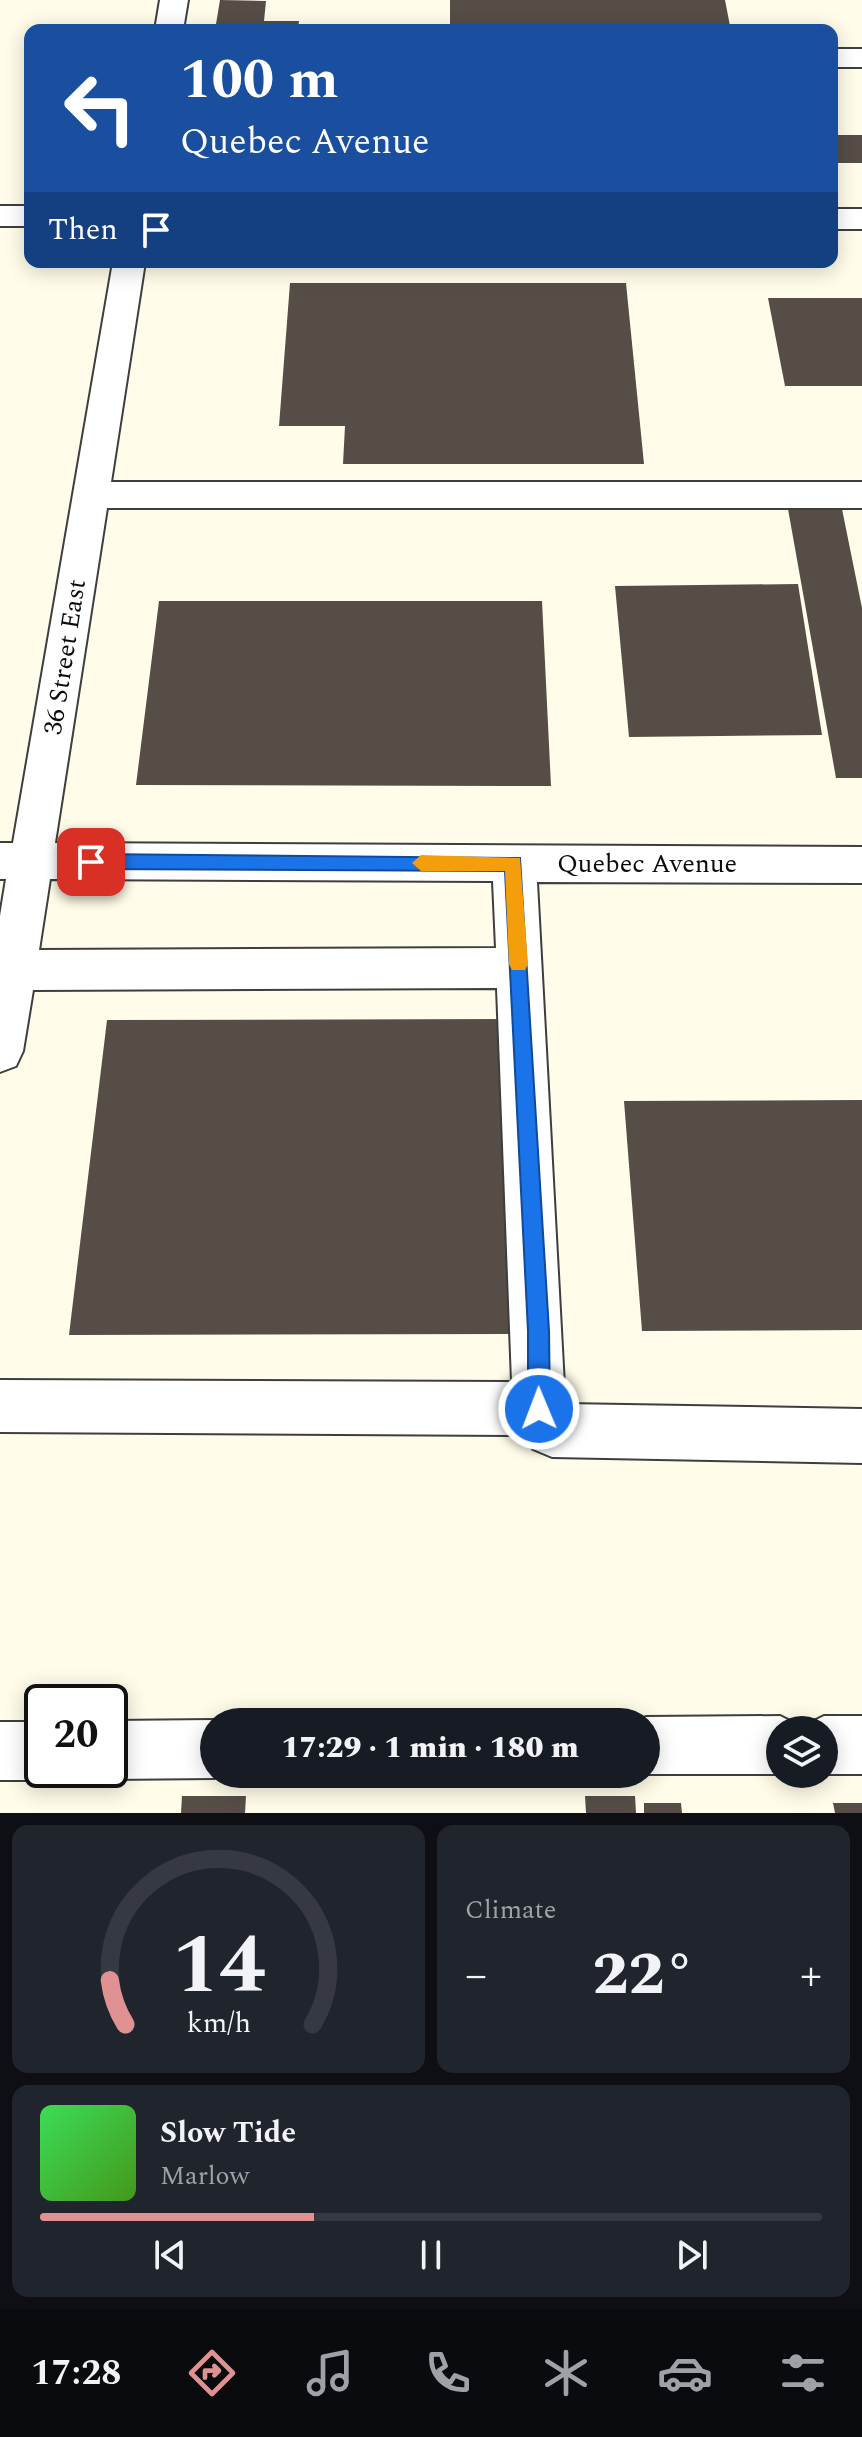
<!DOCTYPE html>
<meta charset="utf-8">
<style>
:root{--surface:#171b24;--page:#20242c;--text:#f1f3f6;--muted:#9ea1a6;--line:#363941;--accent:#df9291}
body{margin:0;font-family:Spectral,serif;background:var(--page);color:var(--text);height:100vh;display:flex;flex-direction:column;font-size:30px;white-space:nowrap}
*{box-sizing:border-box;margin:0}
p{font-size:26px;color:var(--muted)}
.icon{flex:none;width:44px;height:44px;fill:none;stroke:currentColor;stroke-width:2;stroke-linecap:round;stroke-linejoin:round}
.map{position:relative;height:1813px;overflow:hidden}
.side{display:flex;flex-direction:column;gap:12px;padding:12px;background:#0d0f14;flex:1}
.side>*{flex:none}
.banner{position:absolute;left:24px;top:24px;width:814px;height:244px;border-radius:16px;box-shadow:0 4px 20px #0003;background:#1a4fa0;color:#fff;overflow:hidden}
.tools{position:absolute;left:766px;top:1716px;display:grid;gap:16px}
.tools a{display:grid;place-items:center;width:72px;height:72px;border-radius:50%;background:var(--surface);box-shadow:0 4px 20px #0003;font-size:40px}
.speed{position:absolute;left:24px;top:1684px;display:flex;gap:16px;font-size:40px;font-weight:700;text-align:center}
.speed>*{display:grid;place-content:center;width:104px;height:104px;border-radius:50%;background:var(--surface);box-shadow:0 4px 20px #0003;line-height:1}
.speed .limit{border:4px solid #111;border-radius:12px;background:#fff;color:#111}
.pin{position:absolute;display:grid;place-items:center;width:68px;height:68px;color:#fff;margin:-34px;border-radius:16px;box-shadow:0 4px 12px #0006}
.me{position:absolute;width:88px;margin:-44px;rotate:359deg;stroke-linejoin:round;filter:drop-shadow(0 0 6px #0008)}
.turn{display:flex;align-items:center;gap:28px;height:168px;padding:0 24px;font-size:36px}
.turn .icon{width:104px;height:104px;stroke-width:2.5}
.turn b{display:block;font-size:56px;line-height:68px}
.then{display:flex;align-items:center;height:76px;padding:0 24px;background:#0003;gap:16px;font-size:30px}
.big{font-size:60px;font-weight:800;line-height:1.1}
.side .card{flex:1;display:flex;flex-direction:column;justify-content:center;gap:12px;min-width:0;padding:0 28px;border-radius:16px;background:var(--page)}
.side .dial{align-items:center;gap:0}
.dial svg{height:208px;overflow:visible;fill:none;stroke:var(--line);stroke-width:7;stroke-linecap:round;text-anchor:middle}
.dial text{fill:var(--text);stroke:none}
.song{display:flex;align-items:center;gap:24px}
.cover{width:96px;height:96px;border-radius:12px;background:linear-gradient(135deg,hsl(130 70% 55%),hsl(100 70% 35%))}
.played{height:8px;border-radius:4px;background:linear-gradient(90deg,var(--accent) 35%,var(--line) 35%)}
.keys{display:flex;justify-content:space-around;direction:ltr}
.heat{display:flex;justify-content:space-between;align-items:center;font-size:44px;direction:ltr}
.side .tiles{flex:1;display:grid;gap:12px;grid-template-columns:1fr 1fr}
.card:last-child{grid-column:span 2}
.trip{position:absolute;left:200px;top:1708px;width:460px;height:80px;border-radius:40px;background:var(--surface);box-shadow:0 4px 20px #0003;font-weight:800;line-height:80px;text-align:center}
.tab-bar{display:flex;height:128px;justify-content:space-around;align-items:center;background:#090b0e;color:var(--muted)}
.tab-bar .icon{width:56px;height:56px}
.tab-bar .current{color:var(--accent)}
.tab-bar b{font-size:36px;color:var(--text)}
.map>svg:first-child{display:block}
.building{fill:#554d46}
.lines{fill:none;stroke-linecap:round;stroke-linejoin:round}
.minor-casing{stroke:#3e3e3e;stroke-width:4}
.minor{fill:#fff;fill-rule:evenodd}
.route{fill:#1a73e8;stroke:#114b97;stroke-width:2}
.slow{fill:#f59e0b}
.labels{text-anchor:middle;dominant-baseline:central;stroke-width:8;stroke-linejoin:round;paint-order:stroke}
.street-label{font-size:26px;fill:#0b0b0b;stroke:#fff}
</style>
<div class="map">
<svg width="862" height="1813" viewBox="0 0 862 1813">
<rect width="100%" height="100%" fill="#fffce9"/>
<path class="building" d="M220 0 266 1 264 21H299L298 30H215Z
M450 0H725L730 26 450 25Z
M832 135H862V163H832Z
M290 283H626L644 464H343L345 426H279Z
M768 298H862V386H785Z
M788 509H842L862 608V778H836Z
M798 584 822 735 629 737 615 586Z
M159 601H542L551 786 136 785Z
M514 1019 526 1334 69 1335 107 1020Z
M862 1100V1330L642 1331 624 1101Z
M182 1796H246L245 1813H181Z
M585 1796H635L636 1813H586Z
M644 1803H681L682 1813H644Z
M833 1803H862V1813H835Z"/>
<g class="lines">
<defs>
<path id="minor" d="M160 0H188L183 30H155Z
M832 49H862V67H832Z
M0 206H30V226H0Z
M832 209H862V229H832Z
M113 262H145L111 482H862V508H107L55 843 862 847V883L537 882 565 1404 862 1409V1463L552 1457 533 1449 528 1435 0 1432V1380L512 1382 497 988 33 990 23 1051 16 1066 0 1072V916L6 879H0V843H13ZM50 879 493 881 496 948 39 950Z
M780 1716 802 1727 824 1716H862V1774H823L824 1730H780V1774H643H646V1722H633L646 1717Z
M214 1720 220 1722H214V1774H225L214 1778 110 1779 89 1770H110V1721Z
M0 1722H42V1770L63 1772 42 1780H0Z"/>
</defs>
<use href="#minor" class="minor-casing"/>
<use href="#minor" class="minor"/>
</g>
<path class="route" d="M91 854 520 858 549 1331 550 1409 547 1417 539 1420 532 1417 528 1409V1331L505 871 91 869 82 862Z"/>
<path class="slow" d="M421 855 520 858 528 964 525 970H512L509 964 505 871H421L412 863Z"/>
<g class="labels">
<g class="street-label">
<text transform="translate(65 657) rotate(-81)">36 Street East</text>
<text x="647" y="864">Quebec Avenue</text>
</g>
</g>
</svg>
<div class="tools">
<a><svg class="icon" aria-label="layers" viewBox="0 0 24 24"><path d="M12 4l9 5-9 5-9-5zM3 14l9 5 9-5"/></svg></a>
</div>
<div class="speed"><div class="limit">20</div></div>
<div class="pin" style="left:91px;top:862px;background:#d93025"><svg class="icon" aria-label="arrive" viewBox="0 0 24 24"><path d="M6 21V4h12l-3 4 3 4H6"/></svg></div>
<svg class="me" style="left:539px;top:1409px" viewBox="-20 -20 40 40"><circle r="17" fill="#1a73e8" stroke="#fff" stroke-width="3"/><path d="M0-11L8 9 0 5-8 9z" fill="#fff"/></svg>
<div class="trip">17:29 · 1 min · 180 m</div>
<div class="banner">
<div class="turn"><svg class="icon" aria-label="left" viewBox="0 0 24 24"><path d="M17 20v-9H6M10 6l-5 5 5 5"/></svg><div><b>100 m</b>Quebec Avenue</div></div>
<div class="then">Then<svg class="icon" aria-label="arrive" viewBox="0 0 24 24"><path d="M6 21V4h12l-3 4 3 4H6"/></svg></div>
</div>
</div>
<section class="side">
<div class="tiles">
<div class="card dial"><svg viewBox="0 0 100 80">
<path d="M14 69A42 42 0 1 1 86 69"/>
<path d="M14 69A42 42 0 0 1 8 52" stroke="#df9291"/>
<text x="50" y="56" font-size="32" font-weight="700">14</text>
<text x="50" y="72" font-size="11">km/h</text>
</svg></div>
<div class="card"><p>Climate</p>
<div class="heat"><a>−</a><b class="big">22°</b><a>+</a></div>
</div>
<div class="card">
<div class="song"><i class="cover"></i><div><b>Slow Tide</b><p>Marlow</p></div></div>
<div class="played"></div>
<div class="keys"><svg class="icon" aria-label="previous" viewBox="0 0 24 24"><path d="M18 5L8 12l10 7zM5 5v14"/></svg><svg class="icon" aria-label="pause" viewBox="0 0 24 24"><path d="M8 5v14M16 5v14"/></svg><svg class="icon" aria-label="next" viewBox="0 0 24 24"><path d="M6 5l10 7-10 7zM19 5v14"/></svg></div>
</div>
</div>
</section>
<nav class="tab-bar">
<b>17:28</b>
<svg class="icon current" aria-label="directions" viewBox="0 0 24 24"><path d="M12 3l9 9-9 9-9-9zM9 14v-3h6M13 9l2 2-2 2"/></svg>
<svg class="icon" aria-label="music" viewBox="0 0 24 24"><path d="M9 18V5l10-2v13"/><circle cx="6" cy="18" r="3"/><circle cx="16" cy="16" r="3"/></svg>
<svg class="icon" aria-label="phone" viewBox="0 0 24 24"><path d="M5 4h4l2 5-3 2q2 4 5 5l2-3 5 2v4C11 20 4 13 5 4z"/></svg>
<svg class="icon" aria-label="climate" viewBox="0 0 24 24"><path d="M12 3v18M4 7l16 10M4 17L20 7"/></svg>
<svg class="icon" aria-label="car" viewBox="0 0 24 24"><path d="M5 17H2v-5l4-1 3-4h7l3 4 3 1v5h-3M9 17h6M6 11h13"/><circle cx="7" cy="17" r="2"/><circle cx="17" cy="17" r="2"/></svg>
<svg class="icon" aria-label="filters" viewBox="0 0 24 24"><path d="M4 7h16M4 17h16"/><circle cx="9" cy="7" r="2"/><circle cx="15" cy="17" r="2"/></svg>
</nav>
